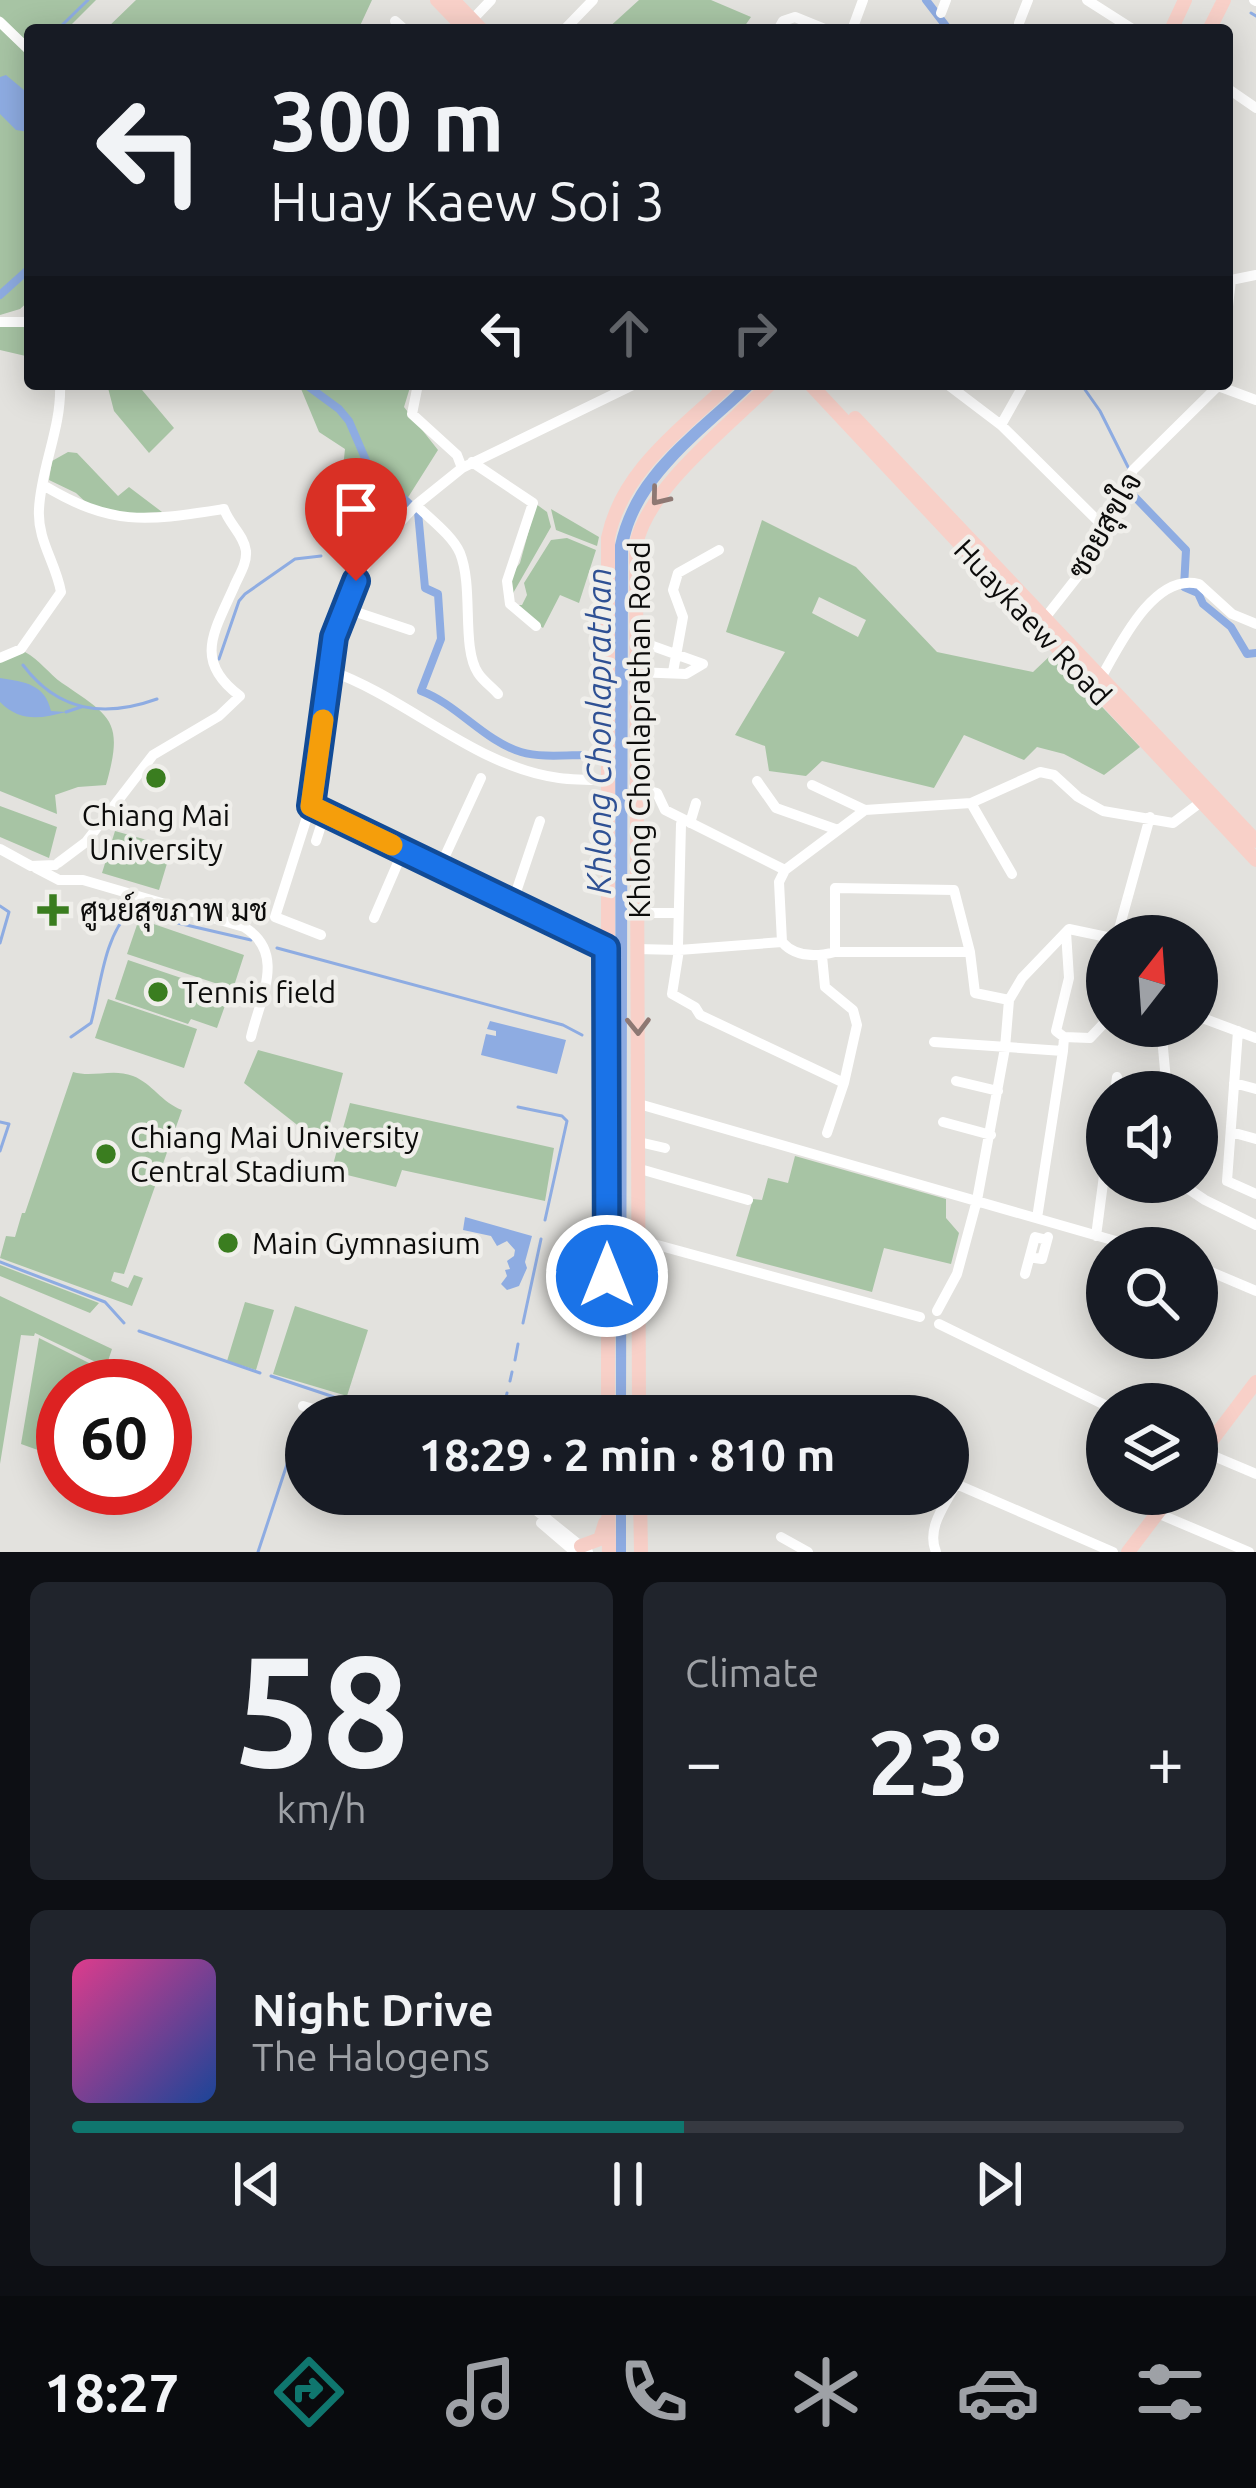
<!DOCTYPE html>
<meta charset="utf-8">
<style>
:root{--surface:#171b24;--page:#20242c;--text:#f1f3f6;--muted:#9ea1a6;--line:#363941;--accent:#0f766e}
body{margin:0;font-family:Ubuntu,Sarabun,sans-serif;background:var(--page);color:var(--text);height:100vh;display:flex;flex-direction:column;font-size:45px;white-space:nowrap}
*{box-sizing:border-box;margin:0}
p{font-size:39px;color:var(--muted)}
.icon{flex:none;width:66px;height:66px;fill:none;stroke:currentColor;stroke-width:2;stroke-linecap:round;stroke-linejoin:round}
.map{position:relative;height:1552px;overflow:hidden}
.side{display:flex;flex-direction:column;gap:30px;padding:30px;background:#0d0f14;flex:1}
.side>*{flex:none}
.guide{position:absolute;left:24px;top:24px;width:1209px;height:366px;border-radius:12px;box-shadow:0 6px 30px #0003;background:#171b24;color:var(--text);overflow:hidden}
.needle{width:78px;rotate:17deg}
.controls{position:absolute;left:1086px;top:915px;display:grid;gap:24px}
.controls a{display:grid;place-items:center;width:132px;height:132px;border-radius:50%;background:var(--surface);box-shadow:0 6px 30px #0003;font-size:60px}
.speed{position:absolute;left:36px;top:1359px;display:flex;gap:24px;font-size:60px;font-weight:700;text-align:center}
.speed>*{display:grid;place-content:center;width:156px;height:156px;border-radius:50%;background:var(--surface);box-shadow:0 6px 30px #0003;line-height:1}
.speed .limit{border:18px solid #d22;background:#fff;color:#111}
.pin{position:absolute;display:grid;place-items:center;width:102px;height:102px;color:#fff;margin:-123px -51px;border-radius:50% 50% 50% 0;rotate:-45deg;box-shadow:0 0 12px #0007}
.pin .icon{rotate:45deg}
.me{position:absolute;width:132px;margin:-66px;rotate:0deg;stroke-linejoin:round;filter:drop-shadow(0 0 9px #0008)}
.turn{display:flex;align-items:center;gap:42px;height:252px;padding:0 48px;font-size:54px}
.turn .icon{width:156px;height:156px;stroke-width:2.5}
.turn b{display:block;font-size:84px;line-height:102px}
.lanes{display:flex;align-items:center;height:114px;padding:0 48px;background:#0003;justify-content:center;gap:60px;direction:ltr}
.lanes .off{opacity:.35}
.big{font-size:90px;font-weight:700;line-height:1.1}
.side .widget{flex:1;display:flex;flex-direction:column;justify-content:center;gap:18px;min-width:0;padding:0 42px;border-radius:18px;background:var(--page)}
.side .dial{align-items:center;gap:0}
.dial b{font-size:156px;line-height:1}
.song{display:flex;align-items:center;gap:36px}
.cover{width:144px;height:144px;border-radius:18px;background:linear-gradient(135deg,hsl(330 70% 55%),hsl(220 70% 35%))}
.played{height:12px;border-radius:6px;background:linear-gradient(90deg,var(--accent) 55%,var(--line) 55%)}
.keys{display:flex;justify-content:space-around;direction:ltr}
.heat{display:flex;justify-content:space-between;align-items:center;font-size:66px;direction:ltr}
.side .tiles{flex:1;display:grid;gap:30px;grid-template-columns:1fr 1fr}
.widget:last-child{grid-column:span 2}
.trip{position:absolute;left:285px;top:1395px;width:684px;height:120px;border-radius:60px;background:var(--surface);box-shadow:0 6px 30px #0003;font-weight:700;line-height:120px;text-align:center}
.dock{display:flex;height:192px;justify-content:space-around;align-items:center;background:#090b0e;color:var(--muted)}
.dock .icon{width:84px;height:84px}
.dock .on{color:var(--accent)}
.dock b{font-size:54px;color:var(--text)}
.map>svg:first-child{display:block}
.green{fill:#a7c4a4;fill-rule:evenodd}
.water{fill:#8eace2}
.lines{fill:none;stroke-linecap:round;stroke-linejoin:round}
.stream{stroke:#8eace2;stroke-width:3}
.canal{stroke:#8eace2;stroke-width:8}
.minor{stroke:#fff;stroke-width:10}
.major{stroke:#f8d0c8;stroke-width:14}
.oneway{stroke:#8e7873}
.route-casing{stroke:#114b97;stroke-width:30}
.route{stroke:#1a73e8;stroke-width:21}
.slow{stroke:#f59e0b;stroke-width:21}
.poi-dot{fill:#3a7d1f;stroke:#f0efeb;stroke-width:4.5}
.labels{text-anchor:middle;dominant-baseline:central;stroke-width:9;stroke-linejoin:round;paint-order:stroke}
.street-label{font-size:30px;fill:#0c0c0b;stroke:#f0efeb}
.poi-label{font-size:30px;fill:#0c0c0b;stroke:#f0efeb;text-anchor:start}
.water-label{font-size:33px;font-style:italic;fill:#2f5194;stroke:#f0efeb}
</style>
<div class="map">
<svg width="1256" height="1552" viewBox="0 0 1256 1552">
<rect width="100%" height="100%" fill="#e3e2de"/>
<path class="green" d="M0 0H96L66 30H30V45L0 16Z
M136 0H372L358 30H105Z
M639 0H711L751 17 742 30H606Z
M0 28 30 57V300L20 309 0 315Z
M0 325 27 326 30 357 0 350Z
M107 384H137L174 428 149 453 114 411Z
M299 384H411L404 407 438 450 400 510 386 513 341 487 345 449 319 432Z
M68 452 77 453 118 496 129 487 162 512 125 514 92 508 76 493 49 480 52 461Z
M536 504 547 512 551 527 512 595 511 575 520 563Z
M551 509 599 537 597 546 556 530Z
M762 520 856 567 937 652 1033 672 1052 654 1140 747 1104 775 1064 754 1037 747 1024 760 964 735 934 788 822 761 806 776 769 771 765 746 735 735 785 652 726 632ZM819 597 866 620 858 637 812 613Z
M567 538 596 550 579 603 560 595 543 628 514 605H522L527 595 524 583 551 540Z
M25 652C40 660 49 674 62 683 112 717 124 721 106 785L78 787 55 795 57 814 0 791V662Z
M0 806 57 827 49 858 0 837Z
M115 831 172 847 159 890 102 873Z
M139 919 244 955 233 989 127 954Z
M128 960 202 985 200 991 227 1000 217 1028 191 1019 188 1024 115 999Z
M108 999 197 1029 184 1068 95 1038Z
M258 1050 343 1073 324 1146 244 1083Z
M73 1072C93 1078 112 1068 133 1076 153 1084 161 1102 182 1110L124 1274 114 1272 111 1281 128 1288 134 1275 143 1278 132 1306 0 1258 6 1236 15 1237 22 1213H25Z
M350 1103 554 1148 545 1201 402 1170 396 1187 339 1173 334 1161Z
M795 1156 946 1199V1218L959 1233 951 1264 884 1248 872 1292 736 1256 753 1199 762 1200 768 1178 788 1183Z
M0 1265 99 1303 90 1313 0 1276Z
M0 1296 112 1349 106 1367 35 1333 34 1336 21 1335 0 1464Z
M245 1302 274 1310 256 1370 227 1361Z
M295 1306 368 1330 347 1396 273 1374Z
M39 1338 101 1369 96 1386H63V1459L21 1444Z"/>
<path class="water" d="M6 75 30 95 29 132 16 130 0 114V77Z
M741 384H758C711 430 638 480 628 547L626 1416H616L615 545C631 471 689 434 741 384Z
M0 678C25 682 45 684 51 711L66 712C40 719 20 722 0 702Z
M490 1021 566 1040 557 1074 481 1055 486 1034 496 1036V1031L487 1029Z
M465 1217 532 1236 525 1262 527 1268 519 1286 507 1290 501 1284 507 1276 505 1270 510 1269 507 1261 514 1256 515 1250 507 1241 497 1246 491 1236 463 1230Z
M616 1494H626V1552H616Z"/>
<g class="lines">
<path class="stream" d="M1251 13 1256 16
M57 30 88 0
M1081 384 1100 411 1128 467
M370 501 388 485
M355 515 365 505
M219 659 239 601 245 594 295 559 321 556
M23 665C58 712 104 718 157 699
M66 712 81 707
M0 906 9 912 0 943
M277 948 563 1025 582 1035
M71 1037 91 1023C100 990 104 935 130 912L251 940
M518 1107 562 1116 567 1121 545 1220
M0 1122 9 1124 0 1151
M0 1262 105 1302 124 1323
M523 1323 541 1239
M139 1331 260 1373
M515 1360 518 1344
M271 1376 340 1399
M510 1381 512 1372
M354 1404 391 1416
M502 1416 507 1393
M258 1552 298 1431"/>
<path class="canal" d="M926 0 949 30
M0 295 30 268
M305 384 339 409 349 421 368 465 418 512 425 588 438 594 441 639 421 691C457 704 484 741 521 752 541 758 567 755 589 755
M1132 494 1186 550 1184 587 1198 593 1203 604 1231 627 1247 654 1256 653"/>
<path class="minor" d="M1087 0 1134 30
M1254 0 1256 1
M941 13 946 0
M472 20 491 0
M395 21 405 30
M0 22 30 51
M1019 23 1028 0
M564 30 593 0
M778 30 783 21 795 17 827 30
M852 30 863 0
M1227 88 1256 108
M1227 277 1231 280 1227 315
M1231 280 1256 275
M0 322H30
M418 384 412 414 457 455 462 468
M947 384 1001 425 1104 527
M1218 386 1256 400
M1001 425 1024 384
M472 462 533 503 507 581 510 604 536 626
M43 485C113 527 146 521 224 509 229 524 244 535 246 551 247 564 239 575 234 587 214 632 193 661 240 696L219 716 153 755 86 842 58 863
M416 505C430 519 452 535 460 553 474 588 461 647 478 673 483 681 492 687 498 694
M344 608 410 630
M1045 618 1089 562 1133 470 1218 386
M650 645 703 664
M0 658 21 649 61 592C56 563 37 540 39 509 41 467 62 427 60 384
M328 670C407 697 475 767 559 778 574 780 590 780 606 780
M635 672 686 674 703 664
M673 672 683 617 673 590 678 573 719 550
M1101 678C1119 646 1154 572 1199 584L1232 614 1256 624
M757 781 776 808 838 830
M812 785 865 810
M634 787 657 793 665 810 785 870
M971 803 1012 874
M311 806 606 948
M690 823 696 803
M316 841 325 813
M0 849 31 866 55 865
M36 868 59 880H83L244 927C287 953 260 998 251 1037
M439 869 481 778
M785 870 865 810 971 803 1040 772 1054 775 1078 797 1103 811 1173 823 1201 802
M512 904 540 821
M637 913H678
M374 918 403 851
M321 935 275 917 315 792 334 637 356 581 377 547 416 505 462 468 635 384
M1117 936 1150 817
M782 942C795 957 816 957 835 952V888L954 890 970 952H835
M782 942 779 882 785 870
M678 945 681 824
M637 949 679 950 782 942
M679 950 672 994 695 1007 700 1015 844 1083 857 1025 853 1010 825 987 822 956
M970 952 975 993 1009 1000
M1197 1016 1256 1038
M1161 1026 1167 1092
M1238 1031 1227 1181 1256 1194
M1064 1037 1090 1038 1107 1020
M934 1042 1063 1051
M956 1081 998 1091
M1234 1083 1256 1089
M1115 1092 1117 1077
M639 1104 1140 1248
M943 1122 991 1135
M1231 1132 1256 1139
M827 1133 844 1083
M639 1142 665 1148
M640 1169 748 1200
M1178 1182 1205 1200 1256 1225
M1037 1218 1063 1051 1064 1037 1056 1031 1069 978 1066 932
M1096 1236 1107 1153
M639 1240 920 1317
M1035 1258 1042 1259 1048 1237
M1197 1266 1256 1291
M1025 1274 1035 1237 1047 1240
M937 1311 957 1274 977 1200 1005 1048 1009 1000 1022 978 1069 929 1107 937
M939 1324 1107 1406
M303 1406 337 1416
M1197 1449 1256 1474
M516 1494 588 1552
M1157 1513 1249 1552
M541 1523 575 1552
M781 1537 808 1552
M936 1552C926 1528 945 1505 956 1484L1113 1552"/>
<path class="major" d="M437 0 466 30
M453 0 482 30
M1171 30 1185 0
M1209 30 1224 0
M810 384 1256 860
M855 418 1256 841
M608 1416V538C622 470 681 430 729 384
M639 1416 636 545C647 488 729 426 770 384
M1197 1460 1256 1382
M608 1494 609 1552
M640 1494 641 1552
M581 1546 600 1539 605 1523
M1128 1552 1172 1494"/>
</g>
<defs><path id="oneway-chevron" d="M-2-3.5L2.5 0L-2 3.5" fill="none" stroke-width="1.6" stroke-linecap="round" stroke-linejoin="round" transform="scale(3)"/></defs>
<g class="oneway">
<use href="#oneway-chevron" transform="translate(659 497) rotate(129)"/>
<use href="#oneway-chevron" transform="translate(638 1026) rotate(89)"/>
</g>
<g class="lines">
<defs>
<path id="route" d="M356 581 334 637 311 806 606 948 607 1276"/>
</defs>
<use href="#route" class="route-casing"/>
<use href="#route" class="route"/>
<path class="slow" d="M323 720 311 806 392 845"/>
</g>
<g class="poi-dot">
<circle cx="156" cy="778" r="12"/>
<path d="M47 892h12v12h12v12h-12v12h-12v-12h-12v-12h12z"/>
<circle cx="158" cy="992" r="12"/>
<circle cx="106" cy="1154" r="12"/>
<circle cx="228" cy="1243" r="12"/>
</g>
<g class="labels">
<g class="street-label">
<text transform="translate(1104 525) rotate(-60)">ซอยสุขใจ</text>
<text transform="translate(1033 622) rotate(47)">Huaykaew Road</text>
<text transform="translate(639 730) rotate(-90)">Khlong Chonlaprathan Road</text>
</g>
<g class="poi-label">
<text x="156" y="815" text-anchor="middle">Chiang Mai<tspan x="156" dy="34">University</tspan></text>
<text x="80" y="910">ศูนย์สุขภาพ มช</text>
<text x="182" y="992">Tennis field</text>
<text x="130" y="1137">Chiang Mai University<tspan x="130" dy="34">Central Stadium</tspan></text>
<text x="252" y="1243">Main Gymnasium</text>
</g>
<g class="water-label">
<text transform="translate(598 731) rotate(-90)">Khlong Chonlaprathan</text>
</g>
</g>
</svg>
<div class="controls">
<a><svg class="needle" viewBox="-14 -14 28 28"><path d="M0-13l5 13h-10z" fill="#e53935"/><path d="M0 13l5-13h-10z" fill="#9ea1a6"/></svg></a>
<a><svg class="icon" aria-label="sound" viewBox="0 0 24 24"><path d="M4 9h4l5-4v14l-5-4H4zM17 9q2 3 0 6"/></svg></a>
<a><svg class="icon" aria-label="search" viewBox="0 0 24 24"><circle cx="10" cy="10" r="6"/><path d="M15 15l6 6"/></svg></a>
<a><svg class="icon" aria-label="layers" viewBox="0 0 24 24"><path d="M12 4l9 5-9 5-9-5zM3 14l9 5 9-5"/></svg></a>
</div>
<div class="speed"><div class="limit">60</div></div>
<div class="pin" style="left:356px;top:581px;background:#d93025"><svg class="icon" aria-label="arrive" viewBox="0 0 24 24"><path d="M6 21V4h12l-3 4 3 4H6"/></svg></div>
<svg class="me" style="left:607px;top:1276px" viewBox="-20 -20 40 40"><circle r="17" fill="#1a73e8" stroke="#fff" stroke-width="3"/><path d="M0-11L8 9 0 5-8 9z" fill="#fff"/></svg>
<div class="trip">18:29 · 2 min · 810 m</div>
<div class="guide">
<div class="turn"><svg class="icon" aria-label="left" viewBox="0 0 24 24"><path d="M17 20v-9H6M10 6l-5 5 5 5"/></svg><div><b>300 m</b>Huay Kaew Soi 3</div></div>
<div class="lanes"><svg class="icon" aria-label="left" viewBox="0 0 24 24"><path d="M17 20v-9H6M10 6l-5 5 5 5"/></svg><svg class="icon off" aria-label="ahead" viewBox="0 0 24 24"><path d="M12 20V5M6 11l6-6 6 6"/></svg><svg class="icon off" aria-label="right" viewBox="0 0 24 24"><path d="M7 20v-9h11M14 6l5 5-5 5"/></svg></div>
</div>
</div>
<section class="side">
<div class="tiles">
<div class="widget dial"><b>58</b><p>km/h</p></div>
<div class="widget"><p>Climate</p>
<div class="heat"><a>−</a><b class="big">23°</b><a>+</a></div>
</div>
<div class="widget">
<div class="song"><i class="cover"></i><div><b>Night Drive</b><p>The Halogens</p></div></div>
<div class="played"></div>
<div class="keys"><svg class="icon" aria-label="previous" viewBox="0 0 24 24"><path d="M18 5L8 12l10 7zM5 5v14"/></svg><svg class="icon" aria-label="pause" viewBox="0 0 24 24"><path d="M8 5v14M16 5v14"/></svg><svg class="icon" aria-label="next" viewBox="0 0 24 24"><path d="M6 5l10 7-10 7zM19 5v14"/></svg></div>
</div>
</div>
</section>
<nav class="dock">
<b>18:27</b>
<svg class="icon on" aria-label="directions" viewBox="0 0 24 24"><path d="M12 3l9 9-9 9-9-9zM9 14v-3h6M13 9l2 2-2 2"/></svg>
<svg class="icon" aria-label="music" viewBox="0 0 24 24"><path d="M9 18V5l10-2v13"/><circle cx="6" cy="18" r="3"/><circle cx="16" cy="16" r="3"/></svg>
<svg class="icon" aria-label="phone" viewBox="0 0 24 24"><path d="M5 4h4l2 5-3 2q2 4 5 5l2-3 5 2v4C11 20 4 13 5 4z"/></svg>
<svg class="icon" aria-label="climate" viewBox="0 0 24 24"><path d="M12 3v18M4 7l16 10M4 17L20 7"/></svg>
<svg class="icon" aria-label="car" viewBox="0 0 24 24"><path d="M5 17H2v-5l4-1 3-4h7l3 4 3 1v5h-3M9 17h6M6 11h13"/><circle cx="7" cy="17" r="2"/><circle cx="17" cy="17" r="2"/></svg>
<svg class="icon" aria-label="filters" viewBox="0 0 24 24"><path d="M4 7h16M4 17h16"/><circle cx="9" cy="7" r="2"/><circle cx="15" cy="17" r="2"/></svg>
</nav>
